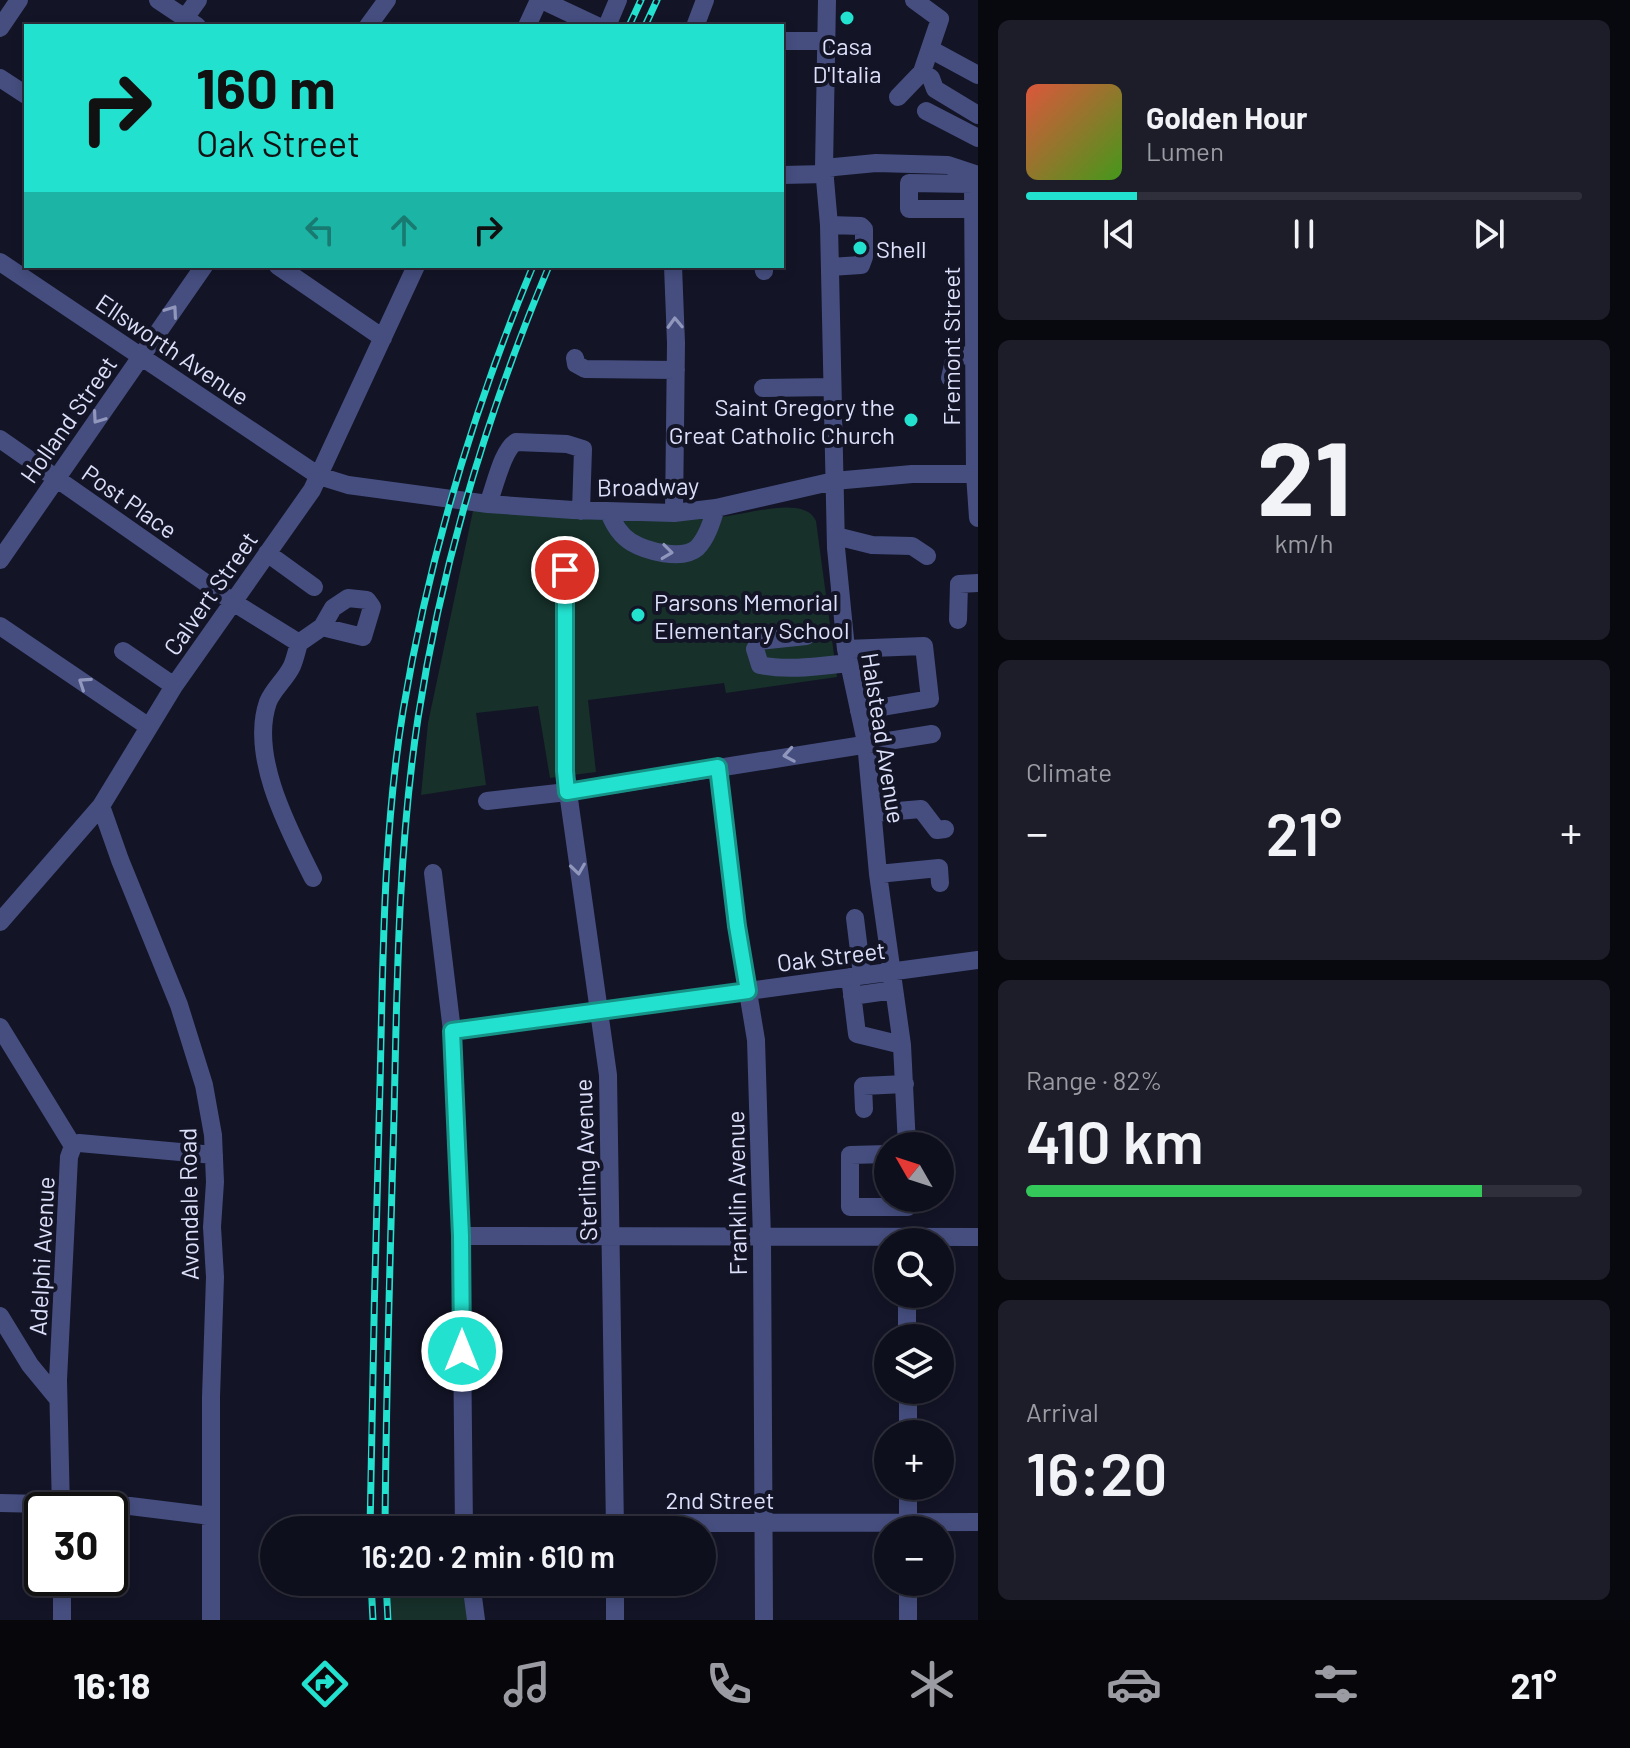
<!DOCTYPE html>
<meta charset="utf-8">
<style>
:root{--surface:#0e0f1c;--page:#1c1d29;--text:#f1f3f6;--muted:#9b9ca3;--line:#2e2f3b;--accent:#23e1cf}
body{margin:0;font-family:Barlow,sans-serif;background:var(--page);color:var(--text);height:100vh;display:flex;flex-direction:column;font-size:30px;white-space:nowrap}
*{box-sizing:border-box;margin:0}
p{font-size:26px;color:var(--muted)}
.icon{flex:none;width:44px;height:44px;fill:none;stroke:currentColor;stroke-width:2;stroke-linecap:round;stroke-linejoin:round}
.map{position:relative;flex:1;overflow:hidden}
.side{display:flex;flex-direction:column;gap:20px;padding:20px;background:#08080f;width:652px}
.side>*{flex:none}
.banner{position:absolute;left:24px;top:24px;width:760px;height:244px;border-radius:0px;box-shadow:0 4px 12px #0003,0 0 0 2px var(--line);background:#23e1cf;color:#111;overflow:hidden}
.needle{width:52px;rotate:309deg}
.tools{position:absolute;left:874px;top:1132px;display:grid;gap:16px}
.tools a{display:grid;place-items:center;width:80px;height:80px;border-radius:50%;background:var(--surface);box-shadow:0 4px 12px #0003,0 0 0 2px var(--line);font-size:40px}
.speed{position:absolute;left:24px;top:1492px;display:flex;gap:16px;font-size:40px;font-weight:700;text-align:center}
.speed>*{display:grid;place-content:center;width:104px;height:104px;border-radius:50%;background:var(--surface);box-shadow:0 4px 12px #0003,0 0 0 2px var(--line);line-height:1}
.speed .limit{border:4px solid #111;border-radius:12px;background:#fff;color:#111}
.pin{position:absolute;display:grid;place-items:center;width:68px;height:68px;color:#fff;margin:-34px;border:4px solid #fff;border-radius:50%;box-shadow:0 2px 8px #0007}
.me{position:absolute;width:88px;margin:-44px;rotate:0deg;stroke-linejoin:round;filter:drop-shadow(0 0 6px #0008)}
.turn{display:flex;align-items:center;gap:28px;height:168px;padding:0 40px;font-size:36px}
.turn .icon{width:104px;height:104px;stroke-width:2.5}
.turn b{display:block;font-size:56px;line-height:68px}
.lanes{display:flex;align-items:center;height:76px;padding:0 40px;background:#0003;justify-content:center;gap:40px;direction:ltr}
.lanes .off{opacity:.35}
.big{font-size:60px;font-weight:600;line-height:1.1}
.side .tile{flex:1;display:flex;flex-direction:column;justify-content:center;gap:12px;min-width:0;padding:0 28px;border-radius:12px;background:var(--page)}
.side .dial{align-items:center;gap:0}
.dial b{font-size:104px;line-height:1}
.song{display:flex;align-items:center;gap:24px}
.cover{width:96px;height:96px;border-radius:12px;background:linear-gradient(135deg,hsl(10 70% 55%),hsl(100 70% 35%))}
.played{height:8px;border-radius:4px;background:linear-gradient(90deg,var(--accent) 20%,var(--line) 20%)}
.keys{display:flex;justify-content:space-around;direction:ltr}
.heat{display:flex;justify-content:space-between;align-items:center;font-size:44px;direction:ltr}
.charge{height:12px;border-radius:6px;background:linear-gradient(90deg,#34c759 82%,var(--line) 0)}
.trip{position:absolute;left:260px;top:1516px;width:456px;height:80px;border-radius:40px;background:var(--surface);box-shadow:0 4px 12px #0003,0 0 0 2px var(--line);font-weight:600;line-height:80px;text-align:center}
.dock{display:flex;height:128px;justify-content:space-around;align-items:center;background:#06060b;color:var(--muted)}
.dock .icon{width:56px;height:56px}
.dock .active{color:var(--accent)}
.dock b{font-size:36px;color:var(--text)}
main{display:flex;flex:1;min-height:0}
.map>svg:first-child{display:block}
.green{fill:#17302a}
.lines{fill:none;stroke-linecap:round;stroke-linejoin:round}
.minor{stroke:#454e7f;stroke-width:18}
.rail-casing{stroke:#23e1cf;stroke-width:7}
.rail{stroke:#131426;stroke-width:4;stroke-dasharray:12;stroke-linecap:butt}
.oneway{stroke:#9197bc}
.route-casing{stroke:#179287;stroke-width:20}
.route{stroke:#23e1cf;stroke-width:14}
.poi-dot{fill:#23e1cf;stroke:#131426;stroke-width:3}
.labels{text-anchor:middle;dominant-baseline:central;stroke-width:8;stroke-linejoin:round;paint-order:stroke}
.poi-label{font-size:24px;fill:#dde0fa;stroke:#131426;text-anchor:start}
.street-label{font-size:24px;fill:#dde0fa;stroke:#131426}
</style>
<main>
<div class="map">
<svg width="978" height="1620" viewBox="0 0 978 1620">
<rect width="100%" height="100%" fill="#131426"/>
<path class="green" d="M474 506C556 512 637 521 719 517 743 516 805 494 816 521L837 677 726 693 724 683 588 700 596 772 550 778 538 706 476 713 486 785 421 795 428 723Z
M389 1582H471L476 1620H392Z"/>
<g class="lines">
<path class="minor" d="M158 0 197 26
M542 0 597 26
M827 0 824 168 829 225 836 548 846 649 866 742 878 874 902 1045 907 1146
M914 0 940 19 922 72 931 78 935 89 978 115
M185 18 198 0
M368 26 387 0
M527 26 539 0
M607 26 618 0
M698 26 696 24 705 0
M0 28 19 0
M782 41H825
M930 49 978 75
M0 78 26 95
M898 97 922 72
M926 111 978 138
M824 168 876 163 948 165 978 175
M782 175 826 174
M978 175 973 184 975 474 978 518
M973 184 909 183V209H974
M829 225 861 226 864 229V257L861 265 830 267
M0 262 319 476 348 485 488 504 573 510 674 513 716 508 834 481 912 474H978
M278 266 383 338
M673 266 676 343 674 513
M763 266 764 271
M575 358 576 364 585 369 676 370
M950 378 955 356 974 355
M763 388 832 387
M0 439 233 602 299 643C297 650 295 659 292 666 286 679 273 689 268 702 249 756 289 830 313 878
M488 504C495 487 502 450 516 442L567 444 583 449 581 511
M609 512C613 523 620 535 631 542 646 551 682 561 697 548 707 538 712 521 716 508
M836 536 872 545 912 546 927 556
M267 553 314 587
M0 560 204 266
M565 570V771L608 1075 615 1530
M958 620 959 584 978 583
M0 626 149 727
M806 636 760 641 755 649 760 665C789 671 819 666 849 663
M299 643 322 627 363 637 372 607 367 600 348 598 333 608 322 627
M846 649 924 646 930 699 859 711
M123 651 174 686
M718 767 737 926 756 1040 762 1238 764 1620
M487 801 567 792 932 734
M101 806 120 860 179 1005 204 1085 213 1135 215 1182 212 1227 215 1277 211 1397V1620
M874 813 921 809 937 830 945 829
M433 873 452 1031 461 1236 464 1530
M878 874 939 868 940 883
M855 918 862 975
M0 922 101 806 174 686 312 490 416 266
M850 977 857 1034 902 1045
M852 996 894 990
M0 1027 73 1146 69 1157 58 1380 61 1510
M452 1031 978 960
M864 1109 863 1086 905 1084
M73 1146 79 1143 214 1155
M888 1154 850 1155V1207H908
M461 1236 978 1237
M907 1294V1338
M0 1316 30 1365 58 1399
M908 1390V1434
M908 1486V1530
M0 1503 130 1506 211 1516
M463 1524 978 1522
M62 1578V1620
M471 1582 476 1620
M615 1620V1582
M908 1620V1582"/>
<defs>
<path id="rail" d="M629 26 641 0
M645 26 657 0
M370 1530C372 1382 376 1233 380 1085 383 961 383 834 403 711 429 557 473 410 533 266
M385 1530C386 1392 390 1255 394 1117 397 984 398 850 418 718 442 562 488 411 549 266
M371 1582 373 1620
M386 1582 388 1620"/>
</defs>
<use href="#rail" class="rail-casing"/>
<use href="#rail" class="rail"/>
</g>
<defs><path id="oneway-chevron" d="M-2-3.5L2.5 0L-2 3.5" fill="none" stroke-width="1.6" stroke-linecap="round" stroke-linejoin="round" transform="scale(2)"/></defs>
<g class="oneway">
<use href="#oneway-chevron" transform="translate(172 311) rotate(-55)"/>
<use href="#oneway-chevron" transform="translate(675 323) rotate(-92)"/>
<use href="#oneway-chevron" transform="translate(98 418) rotate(125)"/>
<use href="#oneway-chevron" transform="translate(667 552) rotate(7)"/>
<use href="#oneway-chevron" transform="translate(84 683) rotate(-146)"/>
<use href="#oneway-chevron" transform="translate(789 755) rotate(170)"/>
<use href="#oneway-chevron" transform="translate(578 869) rotate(82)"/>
</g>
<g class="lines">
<defs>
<path id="route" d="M462 1351 461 1236 452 1031 748 991 737 926 718 767 567 792 565 771V570"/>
</defs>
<use href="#route" class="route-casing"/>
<use href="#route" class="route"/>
</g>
<g class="poi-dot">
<circle cx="847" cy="18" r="8"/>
<circle cx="860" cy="248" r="8"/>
<circle cx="911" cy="420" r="8"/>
<circle cx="638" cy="615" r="8"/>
</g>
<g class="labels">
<g class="poi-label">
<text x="847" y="45" text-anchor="middle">Casa<tspan x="847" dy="28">D'Italia</tspan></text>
<text x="876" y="248">Shell</text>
<text x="895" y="406" text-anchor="end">Saint Gregory the<tspan x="895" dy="28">Great Catholic Church</tspan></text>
<text x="654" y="601">Parsons Memorial<tspan x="654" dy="28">Elementary School</tspan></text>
</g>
<g class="street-label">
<text transform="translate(950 346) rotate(-90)">Fremont Street</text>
<text transform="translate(173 349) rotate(34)">Ellsworth Avenue</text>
<text transform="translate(68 419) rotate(-55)">Holland Street</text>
<text transform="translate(648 486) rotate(-1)">Broadway</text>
<text transform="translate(130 501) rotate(35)">Post Place</text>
<text transform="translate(210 593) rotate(-55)">Calvert Street</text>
<text transform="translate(884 738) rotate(81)">Halstead Avenue</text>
<text transform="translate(831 956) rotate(-7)">Oak Street</text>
<text transform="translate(585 1160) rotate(-92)">Sterling Avenue</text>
<text transform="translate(736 1193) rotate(-91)">Franklin Avenue</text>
<text transform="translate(188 1204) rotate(-91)">Avondale Road</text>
<text transform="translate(41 1256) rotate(-87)">Adelphi Avenue</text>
<text x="720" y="1499">2nd Street</text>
</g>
</g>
</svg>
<div class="tools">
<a><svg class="needle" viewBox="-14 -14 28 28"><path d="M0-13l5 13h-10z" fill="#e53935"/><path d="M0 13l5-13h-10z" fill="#9b9ca3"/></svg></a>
<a><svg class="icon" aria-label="search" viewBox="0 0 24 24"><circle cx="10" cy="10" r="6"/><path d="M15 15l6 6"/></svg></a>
<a><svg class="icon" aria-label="layers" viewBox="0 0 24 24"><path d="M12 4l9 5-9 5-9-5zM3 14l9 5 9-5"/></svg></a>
<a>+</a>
<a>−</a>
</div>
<div class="speed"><div class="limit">30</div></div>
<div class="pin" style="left:565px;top:570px;background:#d93025"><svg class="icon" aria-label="arrive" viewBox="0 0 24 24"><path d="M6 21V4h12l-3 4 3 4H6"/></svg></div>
<svg class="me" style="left:462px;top:1351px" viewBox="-20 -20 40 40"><circle r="17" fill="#23e1cf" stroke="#fff" stroke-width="3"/><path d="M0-11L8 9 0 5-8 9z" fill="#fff"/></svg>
<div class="trip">16:20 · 2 min · 610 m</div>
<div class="banner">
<div class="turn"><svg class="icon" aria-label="right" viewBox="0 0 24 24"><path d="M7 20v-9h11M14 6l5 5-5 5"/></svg><div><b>160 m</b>Oak Street</div></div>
<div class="lanes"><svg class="icon off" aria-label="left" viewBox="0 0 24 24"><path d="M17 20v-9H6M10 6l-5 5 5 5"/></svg><svg class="icon off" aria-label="ahead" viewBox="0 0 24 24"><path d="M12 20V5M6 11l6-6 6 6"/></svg><svg class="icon" aria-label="right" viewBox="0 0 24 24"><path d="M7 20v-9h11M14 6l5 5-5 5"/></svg></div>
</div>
</div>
<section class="side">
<div class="tile">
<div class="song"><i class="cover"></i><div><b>Golden Hour</b><p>Lumen</p></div></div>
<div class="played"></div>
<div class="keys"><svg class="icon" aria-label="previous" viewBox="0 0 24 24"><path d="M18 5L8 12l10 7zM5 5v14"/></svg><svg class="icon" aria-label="pause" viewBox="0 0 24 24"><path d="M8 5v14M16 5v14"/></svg><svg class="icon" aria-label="next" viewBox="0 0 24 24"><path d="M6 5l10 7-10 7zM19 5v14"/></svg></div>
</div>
<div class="tile dial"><b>21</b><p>km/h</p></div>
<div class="tile"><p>Climate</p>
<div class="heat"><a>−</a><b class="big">21°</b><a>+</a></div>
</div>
<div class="tile"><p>Range · 82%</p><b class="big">410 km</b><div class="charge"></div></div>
<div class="tile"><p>Arrival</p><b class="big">16:20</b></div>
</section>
</main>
<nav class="dock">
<b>16:18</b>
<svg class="icon active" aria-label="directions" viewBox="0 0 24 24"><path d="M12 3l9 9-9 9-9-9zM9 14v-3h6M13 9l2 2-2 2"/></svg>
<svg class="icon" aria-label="music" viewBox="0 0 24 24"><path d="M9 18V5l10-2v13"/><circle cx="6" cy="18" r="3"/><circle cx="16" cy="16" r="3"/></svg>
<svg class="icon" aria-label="phone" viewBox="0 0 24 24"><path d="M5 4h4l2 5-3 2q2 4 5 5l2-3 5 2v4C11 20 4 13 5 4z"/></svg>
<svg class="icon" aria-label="climate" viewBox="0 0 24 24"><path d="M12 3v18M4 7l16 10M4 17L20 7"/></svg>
<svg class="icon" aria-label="car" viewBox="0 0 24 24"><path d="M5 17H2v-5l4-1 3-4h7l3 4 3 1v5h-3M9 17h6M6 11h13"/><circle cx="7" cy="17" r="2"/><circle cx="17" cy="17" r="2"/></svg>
<svg class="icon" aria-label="filters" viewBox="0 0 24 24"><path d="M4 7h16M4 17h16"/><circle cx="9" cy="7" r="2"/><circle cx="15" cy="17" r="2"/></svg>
<b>21°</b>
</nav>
